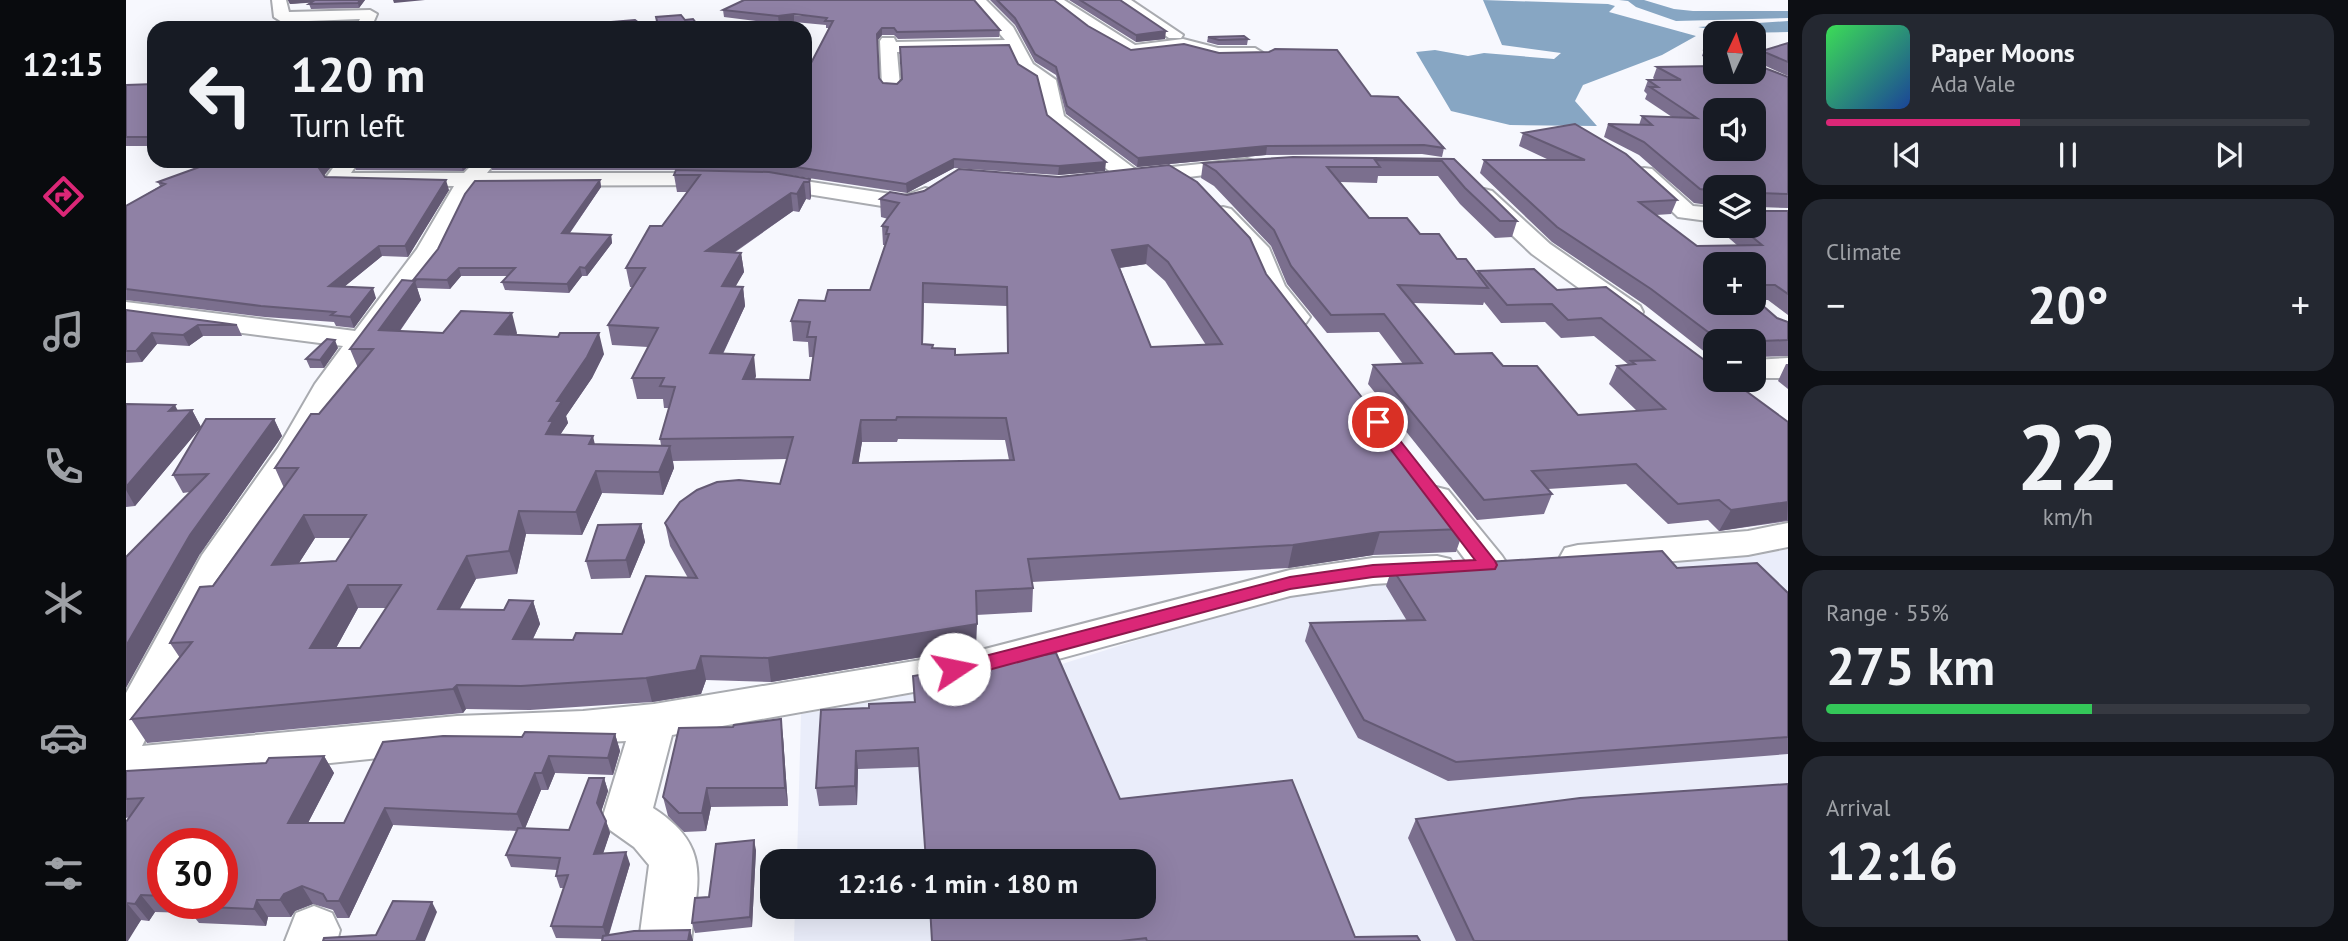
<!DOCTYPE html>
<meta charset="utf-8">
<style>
:root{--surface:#171b24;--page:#242831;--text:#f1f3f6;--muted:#9ea1a6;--line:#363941;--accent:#db2777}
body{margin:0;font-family:"PT Sans",sans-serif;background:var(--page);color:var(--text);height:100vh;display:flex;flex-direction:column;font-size:26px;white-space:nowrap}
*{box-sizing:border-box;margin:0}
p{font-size:23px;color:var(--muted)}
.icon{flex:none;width:38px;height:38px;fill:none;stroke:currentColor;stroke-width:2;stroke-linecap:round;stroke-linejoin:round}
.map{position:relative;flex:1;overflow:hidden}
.side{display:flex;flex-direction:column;gap:14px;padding:14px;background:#0d0f14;width:560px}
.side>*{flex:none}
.guide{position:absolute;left:21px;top:21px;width:665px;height:147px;border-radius:21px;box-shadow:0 7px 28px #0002;background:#171b24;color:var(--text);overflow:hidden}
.needle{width:46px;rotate:4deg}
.buttons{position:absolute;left:1577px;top:21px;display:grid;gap:14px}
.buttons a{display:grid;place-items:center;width:63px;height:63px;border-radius:14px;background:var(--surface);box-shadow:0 7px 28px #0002;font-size:35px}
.speed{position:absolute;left:21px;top:828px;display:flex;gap:14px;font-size:35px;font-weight:700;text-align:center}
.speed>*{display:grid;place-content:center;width:91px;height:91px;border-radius:50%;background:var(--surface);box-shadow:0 7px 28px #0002;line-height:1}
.speed .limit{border:10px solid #d22;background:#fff;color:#111}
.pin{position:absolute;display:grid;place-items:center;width:60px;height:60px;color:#fff;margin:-30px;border:4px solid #fff;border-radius:50%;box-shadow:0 2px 7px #0007}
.me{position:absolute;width:77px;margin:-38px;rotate:79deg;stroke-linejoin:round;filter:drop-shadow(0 0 5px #0008)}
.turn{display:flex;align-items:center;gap:24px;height:147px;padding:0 28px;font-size:32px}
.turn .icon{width:91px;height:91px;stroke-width:2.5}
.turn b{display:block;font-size:49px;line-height:60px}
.big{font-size:52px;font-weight:800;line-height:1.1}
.side .tile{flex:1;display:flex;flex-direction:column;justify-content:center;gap:10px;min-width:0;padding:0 24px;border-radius:21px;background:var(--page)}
.side .dial{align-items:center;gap:0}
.dial b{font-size:91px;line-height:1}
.song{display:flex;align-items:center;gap:21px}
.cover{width:84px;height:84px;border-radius:10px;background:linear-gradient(135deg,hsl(130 70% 55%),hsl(220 70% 35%))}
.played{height:7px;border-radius:4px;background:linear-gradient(90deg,var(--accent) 40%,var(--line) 40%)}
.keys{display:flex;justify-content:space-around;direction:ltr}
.heat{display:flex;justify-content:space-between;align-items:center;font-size:38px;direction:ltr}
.charge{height:10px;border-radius:5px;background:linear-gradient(90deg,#34c759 55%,var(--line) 0)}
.trip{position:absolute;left:634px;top:849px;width:396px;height:70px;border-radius:21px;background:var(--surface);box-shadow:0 7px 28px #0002;font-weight:800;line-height:70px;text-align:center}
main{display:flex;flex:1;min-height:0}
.dock{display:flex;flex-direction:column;width:126px;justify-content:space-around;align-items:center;background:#090b0e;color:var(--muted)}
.dock .icon{width:49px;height:49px}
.dock .on{color:var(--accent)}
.dock b{font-size:32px;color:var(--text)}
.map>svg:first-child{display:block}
.built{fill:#eaedfa}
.water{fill:#87a6c3}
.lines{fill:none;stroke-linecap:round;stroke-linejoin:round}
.street-casing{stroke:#a9abb0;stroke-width:4}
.street{fill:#fff;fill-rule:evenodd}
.wall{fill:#7b6f8e;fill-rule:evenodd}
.shaded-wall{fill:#645a74}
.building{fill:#8f81a5;stroke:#645a74;stroke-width:2;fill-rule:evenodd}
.route{fill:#db2777;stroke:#8e194d;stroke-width:2}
</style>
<main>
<nav class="dock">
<b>12:15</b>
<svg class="icon on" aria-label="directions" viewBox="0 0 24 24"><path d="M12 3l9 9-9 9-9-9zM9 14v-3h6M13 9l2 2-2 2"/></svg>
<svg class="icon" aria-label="music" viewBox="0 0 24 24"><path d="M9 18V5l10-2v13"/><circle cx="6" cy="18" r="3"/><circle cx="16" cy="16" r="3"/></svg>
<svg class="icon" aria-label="phone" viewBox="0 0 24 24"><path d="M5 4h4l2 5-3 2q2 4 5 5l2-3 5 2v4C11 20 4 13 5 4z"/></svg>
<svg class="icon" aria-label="climate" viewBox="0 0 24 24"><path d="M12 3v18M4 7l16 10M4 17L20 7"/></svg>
<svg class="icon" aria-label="car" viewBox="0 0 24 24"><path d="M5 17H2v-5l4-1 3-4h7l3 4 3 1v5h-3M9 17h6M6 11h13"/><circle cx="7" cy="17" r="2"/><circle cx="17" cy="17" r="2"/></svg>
<svg class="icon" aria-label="filters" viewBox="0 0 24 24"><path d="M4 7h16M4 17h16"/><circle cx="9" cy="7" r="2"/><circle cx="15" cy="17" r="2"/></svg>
</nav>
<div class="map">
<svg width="1662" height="941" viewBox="0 0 1662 941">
<rect width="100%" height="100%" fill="#f7f8fe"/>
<path class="built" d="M1662 549V941H668L669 907 1017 906V861H671L675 714 911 672 1166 591 1628 556Z"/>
<path class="water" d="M1357 0 1482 4 1489 6 1483 12 1570 36 1536 55 1457 85 1449 101 1471 126 1384 125 1325 111 1290 52 1309 50 1342 56 1358 53 1428 59 1435 53 1376 45Z
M1493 0H1518L1548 9 1567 11H1662V18L1550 21 1510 7 1502 1Z
M1662 21V32L1605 33 1572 27Z"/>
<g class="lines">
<defs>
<path id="street" d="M146 0H160L163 12 244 10 251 14 245 28H229L234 19 156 22 148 17Z
M845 0H860L887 27 907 64 930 80 938 116 1013 172 1016 177 1013 182H997L922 122 913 82 894 71 885 50 771 52 774 86 771 90H759L756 86 754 41 756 38H768L770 42 879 40Z
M922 0H938L1009 45 1057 39 1092 48H1129L1137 53C1122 69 1077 51 1058 49 1040 47 1021 58 1004 54 988 51 933 13 922 0Z
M988 0H1005L1057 35 1055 38H1043Z
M1121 159 1128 161 1131 165 1128 169 1046 179 1038 178 1035 173 1038 168 1046 167Z
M212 161H233L225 173H338C346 164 350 161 361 164L365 168 361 173H592L600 174 603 179 600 184 592 185 351 186 339 201 314 251 218 385 184 449 106 566 16 746 331 716 457 711 528 704 855 650 1164 570 1247 558 1311 556 1324 559 1330 568 1324 577 1311 580 1247 584 1164 596 855 680 546 735 527 808C587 847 571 880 565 941H513L523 865 508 847 484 830 477 816 500 741 331 750 0 784V693L76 555 152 448 189 384 217 346 0 318V302L229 331 291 249 328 186 202 184 199 179Z
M1518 168 1526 169 1567 206 1589 208V222L1552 217 1507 174 1510 169Z
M639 175 778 196 799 188 807 190 810 195 807 200 781 210 631 186 628 181 631 176Z
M1358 189 1366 191 1424 244 1514 306 1517 312 1514 318 1504 320 1494 318 1406 254 1350 201 1347 196 1350 191Z
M1097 207 1105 209 1143 248 1159 286 1184 317 1180 323 1170 325 1160 323 1134 287 1123 255 1086 214 1089 209Z
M1662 358V378H1628V360Z
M1310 487 1322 490 1376 556 1382 565 1376 574 1363 577 1350 574 1293 498 1298 490Z
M1662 523V547L1622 555 1452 569 1439 566 1434 557 1439 548 1452 545 1622 531Z
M188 906 206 913 214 930 211 941H159L170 913Z"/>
</defs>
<use href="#street" class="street-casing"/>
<use href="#street" class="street"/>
</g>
<path class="wall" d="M162 0H239L233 8 185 9 183 4 185 2 164 4Z
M864 0H928L962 26 1005 50 1245 96 1318 148 1316 157 1296 154 1140 155 1011 167 940 114 930 75 909 62 889 25Z
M943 0H994L1039 39 1010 42Z
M597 10 874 30 873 37 772 39 768 35H756L751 41 753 78 757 83 771 84 892 64 921 115 979 171 932 175 828 168 781 193 643 172 684 179 685 197 684 200 680 199 673 212 667 211 608 253H615L618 272 609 286 617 287 619 306 597 354 630 376 629 379 684 380 687 357H683L682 342 667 341 665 321 699 301 744 290 759 245H757L756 226 762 219 755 217 754 199 798 191 1140 274 1338 529 1330 552 1247 555 1162 568 906 582 907 588 906 612 850 615V648L645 682 580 680 575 694 526 702 404 710 340 709 337 713 21 743 5 719 54 658 44 643 158 488 149 468 232 368 224 349 289 281 288 279 474 180 475 187 444 233 485 235 486 243 461 276H456L443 293 379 290 376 282 381 276H335L324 289 291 288 295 300 274 331 317 333H391L390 335 478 354 466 378 440 416 442 423 434 435 469 444 535 445 534 439 543 408H538L537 399H511L506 378 522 347 486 345 482 325 506 287H504L500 268 536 226 561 192H551L548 175 550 170H366L363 162 357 161H679L684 65 703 28H700V25L668 22 653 24 598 17ZM1020 264 1039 281 1080 345 1025 347 994 268ZM798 303 881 306V353L829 355 797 344ZM772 439 879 440 883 460 732 463 736 442H771ZM661 459 654 484 539 523 544 546 562 578 496 634 447 640 407 639 414 624 407 601 378 610 333 609 350 579 391 574 400 534 456 535 476 493 537 495 548 468 547 461ZM189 538H225L210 561 173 563ZM232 608H260L234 648H210Z
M1589 33V62L1576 56 1578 50Z
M1082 37 1122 39 1121 45H1092L1081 42Z
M1662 43V76L1631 62 1636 51Z
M1628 54 1630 58 1628 65 1662 77V208L1633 207V211H1662V315L1642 300H1631L1651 318 1662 322V356L1632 357 1628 366V341H1589V360L1519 305 1426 242 1354 173 1358 160H1423L1393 146 1397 133 1551 200 1545 214 1530 215 1571 246H1612L1589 226H1628V187H1589V206L1568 203 1513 155 1478 137 1482 124 1513 125 1516 116 1546 117 1519 99 1521 94 1518 91 1522 80H1529L1527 78 1531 67 1589 66ZM1628 264V303H1589Z
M28 84V146H0V85Z
M1328 159 1391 221 1386 237 1369 238 1334 204 1312 176H1252L1251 183 1214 182 1243 218 1294 234 1351 274 1352 271 1431 290 1662 422V521L1593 531 1582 520 1542 524 1500 484 1422 489 1426 494 1418 514 1351 520 1242 384 1247 365 1277 364 1253 332 1201 333 1161 284 1145 246 1088 186 1075 178 1077 163ZM1358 302 1375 323 1419 322 1435 338 1468 336 1503 365 1491 366 1483 384 1511 411 1452 415 1377 366 1329 354 1287 303 1357 305Z
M227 161H351L347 162 337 171 230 170Z
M198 176 199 177 323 190 282 257 256 256 219 286 250 298 228 328 210 326 208 322 139 317 0 300V206L34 186 32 182Z
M0 311 111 325 116 336H77L63 346 31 344 16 362 0 363Z
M212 348 198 368H184L180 359Z
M1660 364H1662V389L1652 381Z
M0 404 52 410H66L75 427 9 506 0 507Z
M148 419 156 436 74 554 64 492 57 493 47 475Z
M515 524 519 542 504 578 465 579 460 561Z
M1266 568H1551L1662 593V754L1322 781 1232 738 1179 641 1184 623 1281 621 1260 586Z
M787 676 1229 937 1294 941H806L803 906H1017V861H800L793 767 732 769 731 805 693 806 690 788 743 708 788 702Z
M489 734 494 751 487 775 429 773 422 790H415L399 828 443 830 478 778 482 791 475 812 480 821 484 833 477 853 504 864 483 935 564 930 567 941H476L477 939 430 938 425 926 438 888H434L430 876 431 870 385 867 380 855 391 831 267 825 223 918H211L207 910 187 904 169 911 165 917H142L140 926 73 923 65 913 29 912 23 921 15 920 0 941 4 817 0 818V771L140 763 198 756 208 773 182 823H218L396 737ZM37 844 96 903H37Z
M657 737 662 806 585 807 580 831 558 832 542 816 537 797Z
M1290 819 1662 941H1330L1282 838Z
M630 850 626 927 569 933 566 923 583 897Z"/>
<path class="shaded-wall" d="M162 0H194L195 2 164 4Z
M234 0H239L233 8 232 3Z
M267 0H299L268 3Z
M668 14V22L653 24 652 16Z
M756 28V35L751 41V34Z
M1040 31 1039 39 1010 42V35Z
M1141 146 1140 155 1011 167 1012 158Z
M828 159V168L781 193 780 184Z
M199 161H210L197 177 193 168Z
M335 161H351L347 162 337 171 334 162Z
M980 162 979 171 932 175 933 166Z
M684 179 685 197 684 200 683 182Z
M320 180 323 190 282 257 279 246Z
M474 180 475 187 438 241 436 233Z
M678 182 680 199 673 212 671 194Z
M665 193 667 211 582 270 580 251Z
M485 235 486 243 461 276 459 268Z
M1022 245 1020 264 985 269 986 250Z
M253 246 256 256 207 296 203 286Z
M615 253 618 272 599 305 596 286Z
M454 267 456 276 443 293 441 284Z
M333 268 335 276 324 289 321 280Z
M289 281 295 300 260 350 253 330Z
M617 287 619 306 587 374 584 353Z
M247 288 250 298 228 328 224 317Z
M386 313 391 333 375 355 369 334Z
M72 325 77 336 63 346 57 335Z
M26 333 31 344 16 362 10 351Z
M473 333 478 354 466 378 440 416 442 423 432 438 420 434 423 421 431 401Z
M209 340 212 348 198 368 194 360Z
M628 355 630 376 620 400 617 379Z
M49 405 57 421 66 410 75 427 9 506 0 490V487L43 411Z
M148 419 156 436 74 554 0 688V646L64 535Z
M735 420 736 442 729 486 727 463Z
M467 436 472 458 463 444Z
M544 446 548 468 537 495 533 472Z
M470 471 476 493 456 535 450 512Z
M1662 502 1661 520 1593 531 1605 510Z
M393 511 400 534 391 574 383 551Z
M178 515 189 538 157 588 146 565Z
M515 524 519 542 504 578 500 560Z
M1254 532 1247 555 1162 568 1167 545Z
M341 556 350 579 321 633 312 609Z
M222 585 232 608 197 672 184 648Z
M407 601 414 624 395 663 387 639Z
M851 624 850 648 645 682 642 658Z
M575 656 580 680 575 694 526 702 520 678Z
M331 685 340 709 337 713 327 689Z
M655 719 657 737 662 806 659 788Z
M489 734 494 751 487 775 482 758Z
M730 751 732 769 731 805 729 786Z
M198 756 208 773 173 840 162 823Z
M423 756 429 773 422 790 416 773Z
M409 773 415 790 398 831 391 814Z
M478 778 482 791 474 815 471 803Z
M581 788 585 807 580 831 576 813Z
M259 808 267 825 223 918 213 901Z
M480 821 484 833 473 866 468 854Z
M628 840 630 850 626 927 624 917Z
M500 852 504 864 481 940 477 927Z
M176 886 187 904 169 911 165 917 154 900 158 894Z
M15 895 29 912 23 921 9 904Z
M131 900 142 917 140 926 128 909Z
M306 902 311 912 299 941H290Z
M1 903 15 920 2 941H0V905Z
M564 930 567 941H562Z"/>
<path class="building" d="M189 0H234L232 3 183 4Z
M618 0H848L874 30 771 32 768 28H756L751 34 753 78 757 83 771 84 776 79 774 47 883 45 892 64 911 76 921 115 980 162 933 166 828 159 780 184 644 163 566 161H679V65H684L707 21H699L701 18 668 14 652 16 597 10Z
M871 0H928L962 26 1005 50 1058 44 1093 53 1143 52 1149 49 1211 50 1245 96 1272 97 1318 148 1298 145 1141 146 1012 158 941 106 930 67 909 54 889 18Z
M954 0H994L1040 31 1010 35Z
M555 15 559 20 567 19 574 28H486V22L509 20 513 23H529L531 21 530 17Z
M1590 31 1598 33H1589V56L1578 50Z
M1118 36 1122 39 1093 40 1082 37Z
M1662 43V62L1636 51Z
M1628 64 1662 77V194L1633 193V211H1662V294L1649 285H1630L1628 289V264H1589V303H1628V298L1651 318 1662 322V340L1636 341 1634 354H1628V341H1594L1525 289 1431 227 1358 160H1459L1397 133 1449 124 1500 154 1551 200 1513 202 1571 246 1636 245 1613 226H1628V187H1589V191L1574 189 1518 142 1482 124 1526 125 1516 116 1571 118 1524 87H1532L1522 80H1555L1531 67 1589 66V72H1628ZM1589 110H1628V149H1589Z
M28 84V137H0V85Z
M1167 157 1328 159 1391 221H1374L1339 188 1316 161 1249 160 1254 167H1201L1243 218H1281L1294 234H1313L1331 259H1340L1362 288 1272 285 1329 354 1366 353 1377 366H1411L1452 415 1539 409 1491 366 1509 364 1505 361 1528 360 1475 318 1442 320 1426 304 1381 305 1352 271 1408 269 1431 290 1480 287 1589 368V380H1605L1662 422V502L1605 510 1593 500 1552 504 1510 464 1406 471 1426 494 1358 500 1247 365 1296 363 1258 314 1205 315 1165 266 1148 230 1090 171 1077 163Z
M90 161H199L193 168 199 177 320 180 279 246H253L203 286 247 288 224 317 205 315 209 312 135 306 0 289V206L39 184 32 182Z
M227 161H335L334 162Z
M1043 165 1071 182 1124 238 1140 274 1338 529 1254 532 1167 545 902 559 907 588 850 591 851 624 642 658 575 656 570 670 520 678 395 686 331 685 327 689 5 719 66 642 44 643 74 587 87 586 172 468H149L185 414H193L247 349H224L276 280 289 281 253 330 317 333 335 311 386 313 369 334 432 337 434 333H473L461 357 431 401H436L423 421H427L420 434 467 436 463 444 544 446 533 472 470 471 450 512 393 511 383 551 341 556 312 609 378 610 383 600 407 601 387 639 447 640 450 633 496 634 520 576 571 578 539 523 554 502 571 490 591 482 613 480 654 484 667 437 534 439 549 387 534 386 538 378H506L532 328 482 325 519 268H500L524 226H536L574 175H548L550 170 643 172 684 179 683 182H678L671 194 665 193 580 251 615 253 596 286 617 287 584 353 628 355 617 379 684 380 690 337H681L684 322 665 321 673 300 699 301 702 290H744L763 234H760L762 227 756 226 773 203 754 199 764 192 781 195 798 191 833 169 933 177ZM1022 245 1042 262 1096 344 1025 347 986 250ZM797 283 881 287 882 353 829 355V349L806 348 807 345 796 344ZM771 417 880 418 888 460 727 463 735 420H770ZM178 515H240L210 561 146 565ZM222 585H275L234 648H184Z
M474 180 436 233 485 235 459 268 454 267 441 284 376 282 389 268H333L321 280 288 279 312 249 339 194 349 181Z
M0 310 111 325H72L57 335 26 333 10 351H0Z
M201 339 209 340 194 360 180 359Z
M0 404 49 405 43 411 66 410 0 487Z
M80 419H148L64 535 0 646V557L82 474 47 475Z
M515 524 500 560 460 561 472 525Z
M1536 551 1551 568 1631 563 1662 593V737L1330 762 1238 720 1184 623 1299 620 1266 568Z
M930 653 994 799 1166 780 1229 937 1291 936 1294 941H1021L1020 938 995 941H806L804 906H1017V861H800L792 748 730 751 729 786 690 788 695 710 743 708V704L789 702 787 676Z
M655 719 659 788H581L576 813H553L537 797 553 728 607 727 608 725Z
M399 732 489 734 482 758 423 756 416 773H409L391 814 259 808 213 901H201L197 894 176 886 158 894 154 900H131L128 909 60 906 62 903H96V844H37V896L15 895 9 904 1 903 0 905V822L17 798 0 799V771L140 763 143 758 198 756 162 823H218L257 742 317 736 396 737Z
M463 778H478L471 803 480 821 468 854 500 852 477 927 425 926 442 875 430 876 434 858 380 855 392 828 443 830Z
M1662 784V941H1348L1290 819 1454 798Z
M628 840 624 917 566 923 569 898 583 897 590 844Z
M267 901 306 902 290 941H197L198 938 250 935Z
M564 930 562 941H476L477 936 508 931Z"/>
<path class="route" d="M1252 417 1257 419 1369 561 1371 565 1369 569 1247 577 1164 589 855 672 828 677 821 674 818 669 821 664 855 657 1164 577 1247 565 1349 560 1244 422Z"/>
</svg>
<div class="buttons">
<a><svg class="needle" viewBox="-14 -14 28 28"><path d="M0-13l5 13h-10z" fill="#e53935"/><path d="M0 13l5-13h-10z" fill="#9ea1a6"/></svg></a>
<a><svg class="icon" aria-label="sound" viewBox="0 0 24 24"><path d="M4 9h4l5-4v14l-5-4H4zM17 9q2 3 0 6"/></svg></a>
<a><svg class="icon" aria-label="layers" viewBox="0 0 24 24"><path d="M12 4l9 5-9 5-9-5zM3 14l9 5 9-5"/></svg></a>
<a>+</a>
<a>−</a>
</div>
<div class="speed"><div class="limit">30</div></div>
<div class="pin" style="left:1252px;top:422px;background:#d93025"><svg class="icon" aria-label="arrive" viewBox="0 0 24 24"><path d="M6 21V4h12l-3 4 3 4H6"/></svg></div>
<svg class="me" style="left:828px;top:669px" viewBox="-20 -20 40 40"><circle r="19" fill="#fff"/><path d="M0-13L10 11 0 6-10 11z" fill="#db2777"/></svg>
<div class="trip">12:16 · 1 min · 180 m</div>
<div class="guide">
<div class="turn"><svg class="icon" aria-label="left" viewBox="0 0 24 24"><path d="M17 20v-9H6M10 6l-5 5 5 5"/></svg><div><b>120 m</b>Turn left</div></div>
</div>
</div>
<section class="side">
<div class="tile">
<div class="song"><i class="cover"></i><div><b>Paper Moons</b><p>Ada Vale</p></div></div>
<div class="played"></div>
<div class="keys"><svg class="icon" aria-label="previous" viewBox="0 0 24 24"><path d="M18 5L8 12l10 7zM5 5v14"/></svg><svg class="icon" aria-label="pause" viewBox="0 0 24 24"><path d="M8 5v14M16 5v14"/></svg><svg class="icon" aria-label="next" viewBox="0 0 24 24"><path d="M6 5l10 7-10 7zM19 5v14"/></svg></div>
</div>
<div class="tile"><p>Climate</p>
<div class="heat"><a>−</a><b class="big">20°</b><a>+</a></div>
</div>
<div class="tile dial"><b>22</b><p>km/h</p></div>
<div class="tile"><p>Range · 55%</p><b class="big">275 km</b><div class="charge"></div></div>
<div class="tile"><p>Arrival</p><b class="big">12:16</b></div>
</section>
</main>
